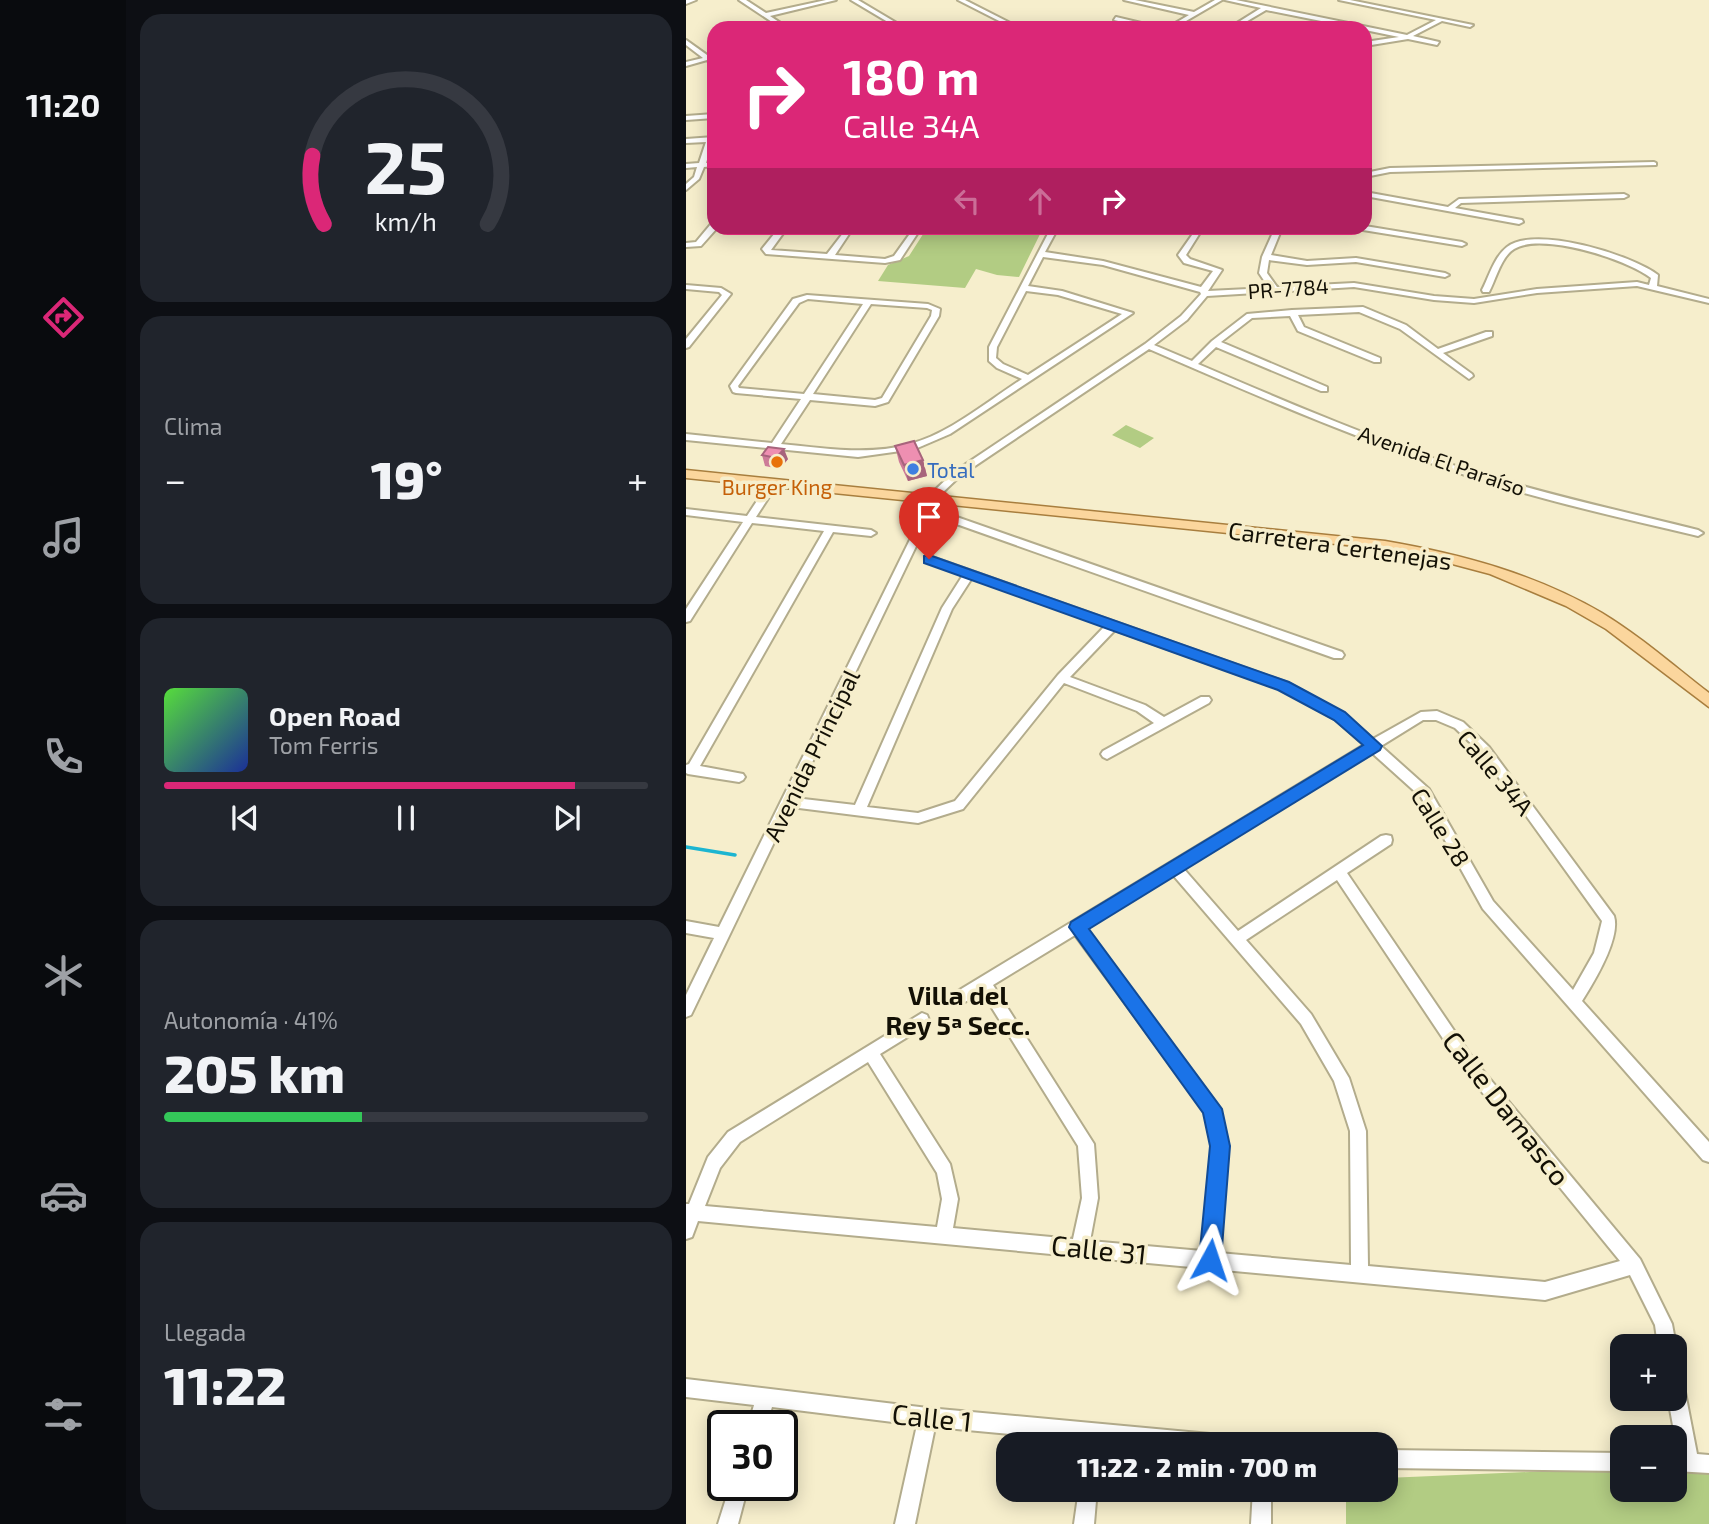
<!DOCTYPE html>
<html lang="es">
<meta charset="utf-8">
<style>
:root{--surface:#171b24;--page:#20242c;--text:#f1f3f6;--muted:#9ea1a6;--line:#363941;--accent:#db2777}
body{margin:0;font-family:"Exo 2",sans-serif;background:var(--page);color:var(--text);height:100vh;display:flex;flex-direction:column;font-size:26px;white-space:nowrap}
*{box-sizing:border-box;margin:0}
p{font-size:23px;color:var(--muted)}
.icon{flex:none;width:38px;height:38px;fill:none;stroke:currentColor;stroke-width:2;stroke-linecap:round;stroke-linejoin:round}
.map{position:relative;flex:1;overflow:hidden}
.sheet{display:flex;flex-direction:column;gap:14px;padding:14px;background:#0d0f14;width:560px}
.sheet>*{flex:none}
.guide{position:absolute;left:21px;top:21px;width:665px;height:214px;border-radius:21px;box-shadow:0 4px 18px #0003;background:#db2777;color:#fff;overflow:hidden}
.controls{position:absolute;left:924px;top:1334px;display:grid;gap:14px}
.controls a{display:grid;place-items:center;width:77px;height:77px;border-radius:14px;background:var(--surface);box-shadow:0 4px 18px #0003;font-size:35px}
.speed{position:absolute;left:21px;top:1410px;display:flex;gap:14px;font-size:35px;font-weight:700;text-align:center}
.speed>*{display:grid;place-content:center;width:91px;height:91px;border-radius:50%;background:var(--surface);box-shadow:0 4px 18px #0003;line-height:1}
.speed .limit{border:4px solid #111;border-radius:10px;background:#fff;color:#111}
.pin{position:absolute;display:grid;place-items:center;width:60px;height:60px;color:#fff;margin:-72px -30px;border-radius:50% 50% 50% 0;rotate:-45deg;box-shadow:0 0 7px #0007}
.pin .icon{rotate:45deg}
.me{position:absolute;width:77px;margin:-38px;rotate:5deg;stroke-linejoin:round;filter:drop-shadow(0 0 5px #0008)}
.turn{display:flex;align-items:center;gap:24px;height:147px;padding:0 21px;font-size:32px}
.turn .icon{width:91px;height:91px;stroke-width:2.5}
.turn b{display:block;font-size:49px;line-height:60px}
.lanes{display:flex;align-items:center;height:66px;padding:0 21px;background:#0003;justify-content:center;gap:35px;direction:ltr}
.lanes .off{opacity:.35}
.big{font-size:52px;font-weight:800;line-height:1.1}
.sheet .tile{flex:1;display:flex;flex-direction:column;justify-content:center;gap:10px;min-width:0;padding:0 24px;border-radius:21px;background:var(--page)}
.sheet .dial{align-items:center;gap:0}
.dial svg{height:182px;overflow:visible;fill:none;stroke:var(--line);stroke-width:7;stroke-linecap:round;text-anchor:middle}
.dial text{fill:var(--text);stroke:none}
.song{display:flex;align-items:center;gap:21px}
.cover{width:84px;height:84px;border-radius:10px;background:linear-gradient(135deg,hsl(110 70% 55%),hsl(230 70% 35%))}
.played{height:7px;border-radius:4px;background:linear-gradient(90deg,var(--accent) 85%,var(--line) 85%)}
.keys{display:flex;justify-content:space-around;direction:ltr}
.heat{display:flex;justify-content:space-between;align-items:center;font-size:38px;direction:ltr}
.charge{height:10px;border-radius:5px;background:linear-gradient(90deg,#34c759 41%,var(--line) 0)}
.trip{position:absolute;left:310px;top:1432px;width:402px;height:70px;border-radius:21px;background:var(--surface);box-shadow:0 4px 18px #0003;font-weight:800;line-height:70px;text-align:center}
main{display:flex;flex:1;min-height:0}
.dock{display:flex;flex-direction:column;width:126px;justify-content:space-around;align-items:center;background:#090b0e;color:var(--muted)}
.dock .icon{width:49px;height:49px}
.dock .on{color:var(--accent)}
.dock b{font-size:32px;color:var(--text)}
.map>svg:first-child{display:block}
.green{fill:#b2cc83}
.lines{fill:none;stroke-linecap:round;stroke-linejoin:round}
.stream{stroke:#1cb5d1;stroke-width:3.5}
.minor-casing{stroke:#b3ac8c;stroke-width:4}
.major-casing{stroke:#a87e3e;stroke-width:3}
.minor{fill:#fff;fill-rule:evenodd}
.major{fill:#fbd69d;fill-rule:evenodd}
.wall{fill:#cd7b98}
.shaded-wall{fill:#a7647c}
.building{fill:#ee8fb1;stroke:#a7647c;stroke-width:2}
.route{fill:#1a73e8;stroke:#114b97;stroke-width:2}
.food-dot{fill:#e8710a;stroke:#f6eecc;stroke-width:2.5}
.shop-dot{fill:#3f7fe0;stroke:#f6eecc;stroke-width:2.5}
.labels{text-anchor:middle;dominant-baseline:central;stroke-width:7;stroke-linejoin:round;paint-order:stroke}
.far-street-label{font-size:21px;fill:#131005;stroke:#f6eecc}
.far-shop-label{font-size:21px;fill:#366cbe;stroke:#f6eecc;text-anchor:start}
.far-food-label{font-size:21px;fill:#c56008;stroke:#f6eecc}
.street-label{font-size:24px;fill:#131005;stroke:#f6eecc}
.neighbourhood-label{font-size:26px;font-weight:bold;fill:#131005;stroke:#f6eecc}
.near-street-label{font-size:28px;fill:#131005;stroke:#f6eecc}
</style>
<main>
<nav class="dock">
<b>11:20</b>
<svg class="icon on" aria-label="directions" viewBox="0 0 24 24"><path d="M12 3l9 9-9 9-9-9zM9 14v-3h6M13 9l2 2-2 2"/></svg>
<svg class="icon" aria-label="music" viewBox="0 0 24 24"><path d="M9 18V5l10-2v13"/><circle cx="6" cy="18" r="3"/><circle cx="16" cy="16" r="3"/></svg>
<svg class="icon" aria-label="phone" viewBox="0 0 24 24"><path d="M5 4h4l2 5-3 2q2 4 5 5l2-3 5 2v4C11 20 4 13 5 4z"/></svg>
<svg class="icon" aria-label="climate" viewBox="0 0 24 24"><path d="M12 3v18M4 7l16 10M4 17L20 7"/></svg>
<svg class="icon" aria-label="car" viewBox="0 0 24 24"><path d="M5 17H2v-5l4-1 3-4h7l3 4 3 1v5h-3M9 17h6M6 11h13"/><circle cx="7" cy="17" r="2"/><circle cx="17" cy="17" r="2"/></svg>
<svg class="icon" aria-label="filters" viewBox="0 0 24 24"><path d="M4 7h16M4 17h16"/><circle cx="9" cy="7" r="2"/><circle cx="15" cy="17" r="2"/></svg>
</nav>
<section class="sheet">
<div class="tile dial"><svg viewBox="0 0 100 80">
<path d="M14 69A42 42 0 1 1 86 69"/>
<path d="M14 69A42 42 0 0 1 9 39" stroke="#db2777"/>
<text x="50" y="56" font-size="32" font-weight="700">25</text>
<text x="50" y="72" font-size="11">km/h</text>
</svg></div>
<div class="tile"><p>Clima</p>
<div class="heat"><a>−</a><b class="big">19°</b><a>+</a></div>
</div>
<div class="tile">
<div class="song"><i class="cover"></i><div><b>Open Road</b><p>Tom Ferris</p></div></div>
<div class="played"></div>
<div class="keys"><svg class="icon" aria-label="previous" viewBox="0 0 24 24"><path d="M18 5L8 12l10 7zM5 5v14"/></svg><svg class="icon" aria-label="pause" viewBox="0 0 24 24"><path d="M8 5v14M16 5v14"/></svg><svg class="icon" aria-label="next" viewBox="0 0 24 24"><path d="M6 5l10 7-10 7zM19 5v14"/></svg></div>
</div>
<div class="tile"><p>Autonomía · 41%</p><b class="big">205 km</b><div class="charge"></div></div>
<div class="tile"><p>Llegada</p><b class="big">11:22</b></div>
</section>
<div class="map">
<svg width="1023" height="1524" viewBox="0 0 1023 1524">
<rect width="100%" height="100%" fill="#f6eecc"/>
<path class="green" d="M241 228H357L333 277 311 275 290 269 279 288 192 281 202 265 223 256Z
M440 425 468 438 454 448 426 435Z
M1023 1465V1524H660V1489H700V1478L936 1468V1489H989V1466Z"/>
<g class="lines">
<path class="stream" d="M0 847 49 855"/>
<defs>
<path id="minor" d="M0 0H10L0 4Z
M53 0H60L80 13 140 0H150L84 16 102 28H95Z
M165 0H172L219 28H212Z
M272 0H279L334 28H327Z
M438 0H449L508 12 529 0H536L488 28H481L503 15Z
M539 0H550L721 35 750 20 653 0H664L787 25 784 27 756 21 727 36 753 42 751 45 722 39 679 46V42L713 37 679 30V28H670L580 10 558 23 577 28 554 26 543 28 575 8Z
M430 17 472 27 473 28H462L428 20Z
M0 40 28 60V65L21 60 0 66V62L17 58 0 45Z
M28 114V118L0 120V116Z
M28 137 20 163 28 162V166L18 167 13 179 0 190V184L8 177 11 167 0 168V164L13 163 20 142 0 143V139Z
M968 162 970 163V165L704 172 679 177V173L704 168Z
M679 192 762 207 773 199 938 194 942 196 938 198 775 203 769 208 836 220 837 222 833 224 679 196Z
M25 224H28V228H31L15 246 0 247V243L10 242Z
M679 226 776 242 780 244 776 246 677 230 673 228Z
M93 228H101L85 250 141 254 161 228H167L149 255 199 259 208 256 228 228H235L214 260 199 263 80 254 76 249Z
M365 228H372L359 252 417 261 515 287 527 271 498 263 492 255 511 228H517L500 255 504 259 536 270 522 291 583 288 573 273 576 257 589 228H596L585 255 621 261 670 258 759 273 763 275 759 277 670 262 621 265 583 260 581 273 591 287 668 283 748 296 788 299 851 289 951 282 963 285 965 278C941 259 855 232 828 249 815 257 810 279 803 292H797L796 290C803 277 808 257 821 247 849 225 946 255 972 275L971 286 1023 299V303L951 286 851 293 788 303 748 300 668 287 521 296 501 320 468 345 506 361 526 341 561 314 606 310 677 307 720 325 752 349 800 332H806V336L757 353 786 374 787 376 783 379 714 329 673 312 612 315 618 327 694 358V362H688L612 331 604 316 566 318 535 342 641 387V391H635L530 347 512 364C605 404 699 444 795 474 867 496 940 512 1012 530L1017 533 1012 536C936 518 859 501 785 477 675 441 569 395 463 349L274 476 255 494 248 509 656 652 658 655 656 658H648L245 515 109 798 169 805 256 608 277 575 239 561V557L243 556 602 683 657 713 687 739 735 712 751 711 777 722 803 747 928 916C935 938 908 982 896 1001L1023 1142V1162L1017 1160 797 909 735 797 685 752 497 868 552 931 695 836 700 835 705 836 706 840 705 844 661 873 788 1060 954 1259 986 1324 990 1346 989 1348V1346H972L969 1325 944 1275 859 1300 12 1221 6 1237 0 1239V1204H3L22 1157 42 1132 236 1013 241 1015 243 1020 241 1025 194 1054 264 1164 272 1199 267 1228 387 1239 396 1198 392 1146 296 992 272 1006 267 1004 265 999 267 994 678 745 649 719 594 689 429 630 384 677 459 705 478 717 515 697H523L525 700 523 703 421 759 417 757 415 754 417 751 468 723 451 711 378 683 277 809 232 823 105 807 5 1015 0 1017V995L28 938 0 933V921L33 927 248 491 268 472 459 344 495 316 515 294 514 292 417 265 357 257 342 286 376 291 447 313 264 434 229 449 172 457 0 440V434L86 443 115 399 50 393 47 392 44 386 107 299 121 295 242 304 254 309 253 316 202 402 189 406 124 400 95 444C138 448 182 456 224 444 263 434 302 401 336 379L311 368 303 361V347ZM340 291 372 295 436 314 342 375 317 364 310 358 311 347ZM122 299 177 304 118 394 53 388 52 386 113 303ZM185 304 241 308 246 310 245 316 196 398 189 400 127 394ZM286 578 419 626 372 675 269 801 232 813 181 807 266 609ZM737 720H750L769 728 795 753 916 921 908 953 887 990 807 901 743 789 695 746ZM487 875 615 1024 648 1081 664 1131 665 1265 533 1253 542 1146 534 1109 400 928ZM651 880 778 1070 934 1261 859 1282 682 1266 680 1131 663 1078 625 1014 560 940ZM389 935 519 1112 526 1146 516 1251 404 1241 412 1198 408 1144 307 985ZM182 1062 251 1173 256 1199 251 1227 19 1206 34 1168 54 1142Z
M597 228H653C638 234 612 234 597 228Z
M0 285 35 288 45 294 3 347 0 348V339L36 295 33 292 0 289Z
M87 480 92 483 70 517 185 530 190 533 185 536 147 532 14 766 57 774 59 777 57 780 53 782 2 774 0 773V765L3 764 138 531 66 523 4 621 0 622V609L57 522 0 515V509L61 516 84 481Z
M989 1378 995 1381 998 1387 1011 1454 1023 1455V1473L989 1471V1453H992L982 1398H989Z
M0 1379 242 1408 535 1435 541 1438 544 1444H433L249 1427 229 1524H209L231 1425 86 1407 80 1426H62L68 1405 0 1397Z
M700 1450 936 1453V1471L700 1468Z
M44 1486H62L52 1524H32Z
M393 1489H411L408 1524H388Z
M567 1489H585V1524H565Z"/>
<path id="major" d="M0 470 699 541C775 554 849 574 916 613 954 636 988 666 1023 693V707L920 629 880 606 804 574 755 561 699 549 0 478Z"/>
</defs>
<use href="#minor" class="minor-casing"/>
<use href="#major" class="major-casing"/>
<use href="#minor" class="minor"/>
<use href="#major" class="major"/>
</g>
<path class="wall" d="M209 446 237 460 241 476 222 481 213 462Z
M76 455 102 459 94 469 79 466Z"/>
<path class="shaded-wall" d="M98 449 102 459 94 469 90 458Z
M237 460 241 476 222 481 218 465Z"/>
<path class="building" d="M228 441 237 460 218 465 209 446Z
M82 447 98 449 90 458 76 455Z"/>
<path class="route" d="M243 555 603 682 659 712 696 746 694 750 403 929 536 1109 544 1146 535 1260 532 1268 524 1271 516 1268 513 1260 524 1146 517 1113 383 927 385 922 677 745 648 720 592 690 238 563V556Z"/>
<circle class="food-dot" cx="91" cy="462" r="7"/>
<circle class="shop-dot" cx="227" cy="469" r="7"/>
<g class="labels">
<g class="far-street-label">
<text transform="translate(602 288) rotate(-4)">PR-7784</text>
<text transform="translate(756 460) rotate(19)">Avenida El Paraíso</text>
</g>
<g class="far-shop-label">
<text x="241" y="469">Total</text>
</g>
<g class="far-food-label">
<text x="91" y="486">Burger King</text>
</g>
<g class="street-label">
<text transform="translate(654 545) rotate(8)">Carretera Certenejas</text>
<text transform="translate(125 755) rotate(-64)">Avenida Principal</text>
<text transform="translate(810 772) rotate(50)">Calle 34A</text>
<text transform="translate(755 827) rotate(58)">Calle 28</text>
</g>
<g class="neighbourhood-label">
<text x="272" y="994">Villa del<tspan x="272" dy="30">Rey 5ª Secc.</tspan></text>
</g>
<g class="near-street-label">
<text transform="translate(821 1108) rotate(52)">Calle Damasco</text>
<text transform="translate(413 1249) rotate(6)">Calle 31</text>
<text transform="translate(246 1417) rotate(6)">Calle 1</text>
</g>
</g>
</svg>
<div class="controls">
<a>+</a>
<a>−</a>
</div>
<div class="speed"><div class="limit">30</div></div>
<div class="pin" style="left:243px;top:559px;background:#d93025"><svg class="icon" aria-label="arrive" viewBox="0 0 24 24"><path d="M6 21V4h12l-3 4 3 4H6"/></svg></div>
<svg class="me" style="left:524px;top:1260px" viewBox="-20 -20 40 40"><path d="M0-17L14 15 0 8-14 15z" fill="#1a73e8" stroke="#fff" stroke-width="4"/></svg>
<div class="trip">11:22 · 2 min · 700 m</div>
<div class="guide">
<div class="turn"><svg class="icon" aria-label="right" viewBox="0 0 24 24"><path d="M7 20v-9h11M14 6l5 5-5 5"/></svg><div><b>180 m</b>Calle 34A</div></div>
<div class="lanes"><svg class="icon off" aria-label="left" viewBox="0 0 24 24"><path d="M17 20v-9H6M10 6l-5 5 5 5"/></svg><svg class="icon off" aria-label="ahead" viewBox="0 0 24 24"><path d="M12 20V5M6 11l6-6 6 6"/></svg><svg class="icon" aria-label="right" viewBox="0 0 24 24"><path d="M7 20v-9h11M14 6l5 5-5 5"/></svg></div>
</div>
</div>
</main>
